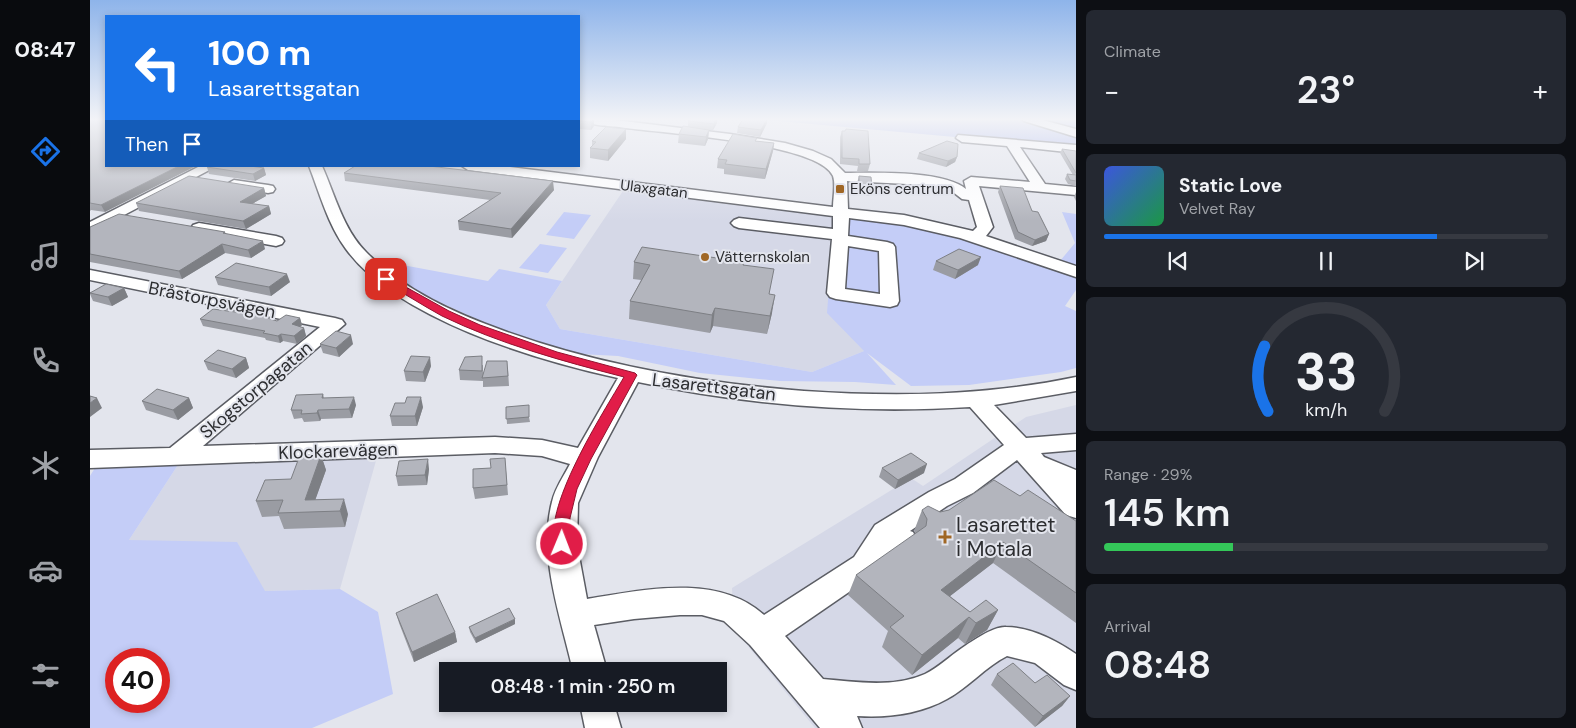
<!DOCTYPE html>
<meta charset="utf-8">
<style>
:root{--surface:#171b24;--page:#242831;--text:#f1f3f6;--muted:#9ea1a6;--line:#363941;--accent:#1a73e8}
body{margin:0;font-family:"DM Sans",sans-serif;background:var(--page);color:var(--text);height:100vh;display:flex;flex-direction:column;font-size:19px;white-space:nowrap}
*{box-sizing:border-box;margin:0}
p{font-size:16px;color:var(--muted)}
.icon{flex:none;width:28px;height:28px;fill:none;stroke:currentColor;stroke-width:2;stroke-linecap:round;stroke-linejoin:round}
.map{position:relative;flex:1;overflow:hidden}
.side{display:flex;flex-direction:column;gap:10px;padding:10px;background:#0d0f14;width:500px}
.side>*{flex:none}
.top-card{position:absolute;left:15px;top:15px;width:475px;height:152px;border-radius:0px;box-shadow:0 2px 8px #0003;background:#1a73e8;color:#fff;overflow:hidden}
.speed{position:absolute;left:15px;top:648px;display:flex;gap:10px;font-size:25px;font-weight:700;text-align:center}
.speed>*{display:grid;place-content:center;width:65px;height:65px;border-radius:50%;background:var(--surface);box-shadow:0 2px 8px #0003;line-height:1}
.speed .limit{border:8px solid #d22;background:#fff;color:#111}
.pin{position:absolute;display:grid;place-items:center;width:42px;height:42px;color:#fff;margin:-21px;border-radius:10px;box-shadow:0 2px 8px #0006}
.me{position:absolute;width:55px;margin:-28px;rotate:1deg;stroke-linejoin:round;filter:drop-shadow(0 0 4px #0008)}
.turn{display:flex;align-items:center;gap:18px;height:105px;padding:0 20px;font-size:22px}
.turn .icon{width:65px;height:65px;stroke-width:2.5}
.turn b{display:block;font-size:35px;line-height:42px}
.then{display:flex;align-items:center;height:48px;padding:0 20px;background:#0003;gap:10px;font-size:19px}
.big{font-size:38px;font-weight:600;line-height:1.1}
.side .tile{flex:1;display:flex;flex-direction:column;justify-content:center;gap:8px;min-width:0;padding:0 18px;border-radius:8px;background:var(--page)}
.side .dial{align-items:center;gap:0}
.dial svg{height:130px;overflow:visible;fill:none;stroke:var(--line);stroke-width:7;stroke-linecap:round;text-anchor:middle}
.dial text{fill:var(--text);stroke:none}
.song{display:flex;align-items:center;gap:15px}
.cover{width:60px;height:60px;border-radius:8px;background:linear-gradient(135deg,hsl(230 70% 55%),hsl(140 70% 35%))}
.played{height:5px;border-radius:2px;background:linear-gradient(90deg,var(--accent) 75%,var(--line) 75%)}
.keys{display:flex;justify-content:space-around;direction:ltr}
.heat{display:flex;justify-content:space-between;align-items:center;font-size:28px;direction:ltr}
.charge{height:8px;border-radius:4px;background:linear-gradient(90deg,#34c759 29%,var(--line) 0)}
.trip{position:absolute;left:349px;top:662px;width:288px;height:50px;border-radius:0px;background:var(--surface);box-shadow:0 2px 8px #0003;font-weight:600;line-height:50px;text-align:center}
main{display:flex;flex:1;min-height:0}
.dock{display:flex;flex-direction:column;width:90px;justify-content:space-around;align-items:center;background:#090b0e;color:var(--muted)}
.dock .icon{width:35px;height:35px}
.dock .active{color:var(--accent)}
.dock b{font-size:22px;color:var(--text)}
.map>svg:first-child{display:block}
.built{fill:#d5d8e7}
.green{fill:#c4cdf7;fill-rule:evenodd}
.forest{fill:#a7b3ed}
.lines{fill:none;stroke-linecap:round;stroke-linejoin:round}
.minor-casing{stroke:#5b5d64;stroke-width:3}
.minor{fill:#fff;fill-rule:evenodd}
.wall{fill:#9a9ca3}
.shaded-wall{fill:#7d7f84}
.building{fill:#b3b5bd;stroke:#7d7f84}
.route{fill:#e11d48;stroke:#92132f}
.poi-dot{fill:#a06725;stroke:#e3e5ed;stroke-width:2}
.labels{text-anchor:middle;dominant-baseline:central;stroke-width:4;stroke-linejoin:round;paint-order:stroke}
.far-street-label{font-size:15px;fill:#2c2d30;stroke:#e3e5ed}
.far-poi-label{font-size:15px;fill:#2c2d30;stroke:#e3e5ed;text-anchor:start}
.street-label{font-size:18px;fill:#2c2d30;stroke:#e3e5ed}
.near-poi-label{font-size:21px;fill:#2c2d30;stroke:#e3e5ed;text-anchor:start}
</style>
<main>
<nav class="dock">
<b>08:47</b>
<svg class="icon active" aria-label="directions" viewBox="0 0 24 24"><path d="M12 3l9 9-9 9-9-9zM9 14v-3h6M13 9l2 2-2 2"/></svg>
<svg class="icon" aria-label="music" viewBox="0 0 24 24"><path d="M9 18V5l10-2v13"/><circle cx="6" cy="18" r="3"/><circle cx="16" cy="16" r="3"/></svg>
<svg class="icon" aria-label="phone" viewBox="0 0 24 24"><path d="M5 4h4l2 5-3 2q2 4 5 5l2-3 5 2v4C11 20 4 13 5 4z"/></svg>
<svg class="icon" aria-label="climate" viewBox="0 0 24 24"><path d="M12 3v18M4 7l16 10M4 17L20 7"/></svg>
<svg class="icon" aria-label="car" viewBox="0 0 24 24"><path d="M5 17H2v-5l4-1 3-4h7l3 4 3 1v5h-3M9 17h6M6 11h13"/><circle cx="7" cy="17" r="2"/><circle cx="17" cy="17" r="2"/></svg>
<svg class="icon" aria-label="filters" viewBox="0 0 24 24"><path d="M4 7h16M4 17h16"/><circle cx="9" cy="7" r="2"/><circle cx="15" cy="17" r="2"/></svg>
</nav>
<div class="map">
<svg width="986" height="728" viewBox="0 0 986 728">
<rect width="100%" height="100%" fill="#e3e5ed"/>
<path class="built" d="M537 185 745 210 774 351 722 372 470 329 456 305Z
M986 405V728H725L644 629 642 588 821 478 833 486 936 417Z
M289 450 250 589 175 591 39 540 97 451Z"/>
<path class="green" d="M745 210 799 216 986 272V290L975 306 986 311V368L971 372 879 385 821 386 777 353 806 385 765 382 690 381 610 373 528 356 490 354 412 330 371 312 326 291 301 269 302 263 398 281 409 269 472 281 456 305 470 329 722 372 774 351 737 313Z
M474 212 501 215 484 239 456 235Z
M972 212 986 214V265L970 261 985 243Z
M450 244 477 248 458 273 429 268Z
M97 451 39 540 147 542 175 591 250 589 288 612 303 694 222 728H0V476L13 455ZM26 659H69V701H26Z"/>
<path class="forest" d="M667 119H986V148Z"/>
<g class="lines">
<defs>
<path id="minor" d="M492 119H517L640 134 695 143 723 151 741 159 755 173C785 173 852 170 876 189L874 181 881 177 940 182 917 146 872 142 866 138 868 135 986 145V153L930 147 955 184 986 187V195L889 186 903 227 896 236 986 266V277L870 238 814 225 759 218 758 236 797 242 803 244 805 247 809 301 807 305 800 307 746 299 740 297 737 293 742 239 649 228 644 226 641 223 644 220 649 218 743 229V216L378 170 372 166H412L743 207C743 198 746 185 743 176 728 142 567 133 529 127 519 126 499 126 492 119ZM757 181 837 185 851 187 863 192 872 199 879 200 887 227 883 231 814 215 758 209ZM758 246 789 251 790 294 755 289Z
M932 119H949L986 129V137L934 121Z
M110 166H127L0 233V222Z
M219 166H232C245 195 253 229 276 252 314 291 367 314 417 332 513 366 612 383 714 391 805 397 896 396 986 377V391L904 405 936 438 986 434V450L951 453 954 457 986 470V518L976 515 927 460 883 493 857 506 820 531 823 532 827 540 823 548 695 636 733 679C766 682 804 688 835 674 848 668 860 656 872 648 882 641 904 626 916 627 941 627 967 641 986 654V690L974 685 945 663 917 656C895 667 879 687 857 699 830 714 797 718 767 716L772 728H730L660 645 634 621 612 615H590L544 619 504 625 517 671H483C471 618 448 556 462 502 465 488 474 476 480 464L452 456 405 453 0 468V450L80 448 230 327 0 280V270L245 318 252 320 255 324 113 446 405 437 452 440 488 448 528 378C446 360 307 319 256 249 238 225 230 194 219 166ZM548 382C656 405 770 414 880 407L914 445 865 479 839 492 785 525 764 557 674 615C627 573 554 590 497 599L487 545 488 503 508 457Z
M144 180 178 185 183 186 185 189 183 192 178 193 139 187 137 184Z
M109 223 186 236 192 238 194 241 192 244 186 246 103 231 101 228 103 225Z
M490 704H524L531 728H495Z"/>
</defs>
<use href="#minor" class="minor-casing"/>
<use href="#minor" class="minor"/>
</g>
<path class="wall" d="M0 119 15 212 1 210 0 211Z
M489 119H504V126L501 130 489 129Z
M600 119H627V123L623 130H619L618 139 615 146 588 143 589 134 598 127V121Z
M677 123 670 137 647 133 648 127Z
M752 131 780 164 778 171H767L768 166 750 164V137Z
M536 139 518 161 500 158V148L502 146V141Z
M666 141 684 143 683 151 675 179 634 174V169L627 168 628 159Z
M972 149 986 151V186L978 184 975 179 977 174 983 175 970 153Z
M829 153 867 157 865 162 856 167 827 159Z
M117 167 174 168 176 175 165 181 119 174Z
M254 173 464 190 422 238 369 230 368 221 400 200 255 181Z
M769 176 782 188 780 196 767 194V183Z
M910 186 942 211 959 234 956 241 942 246 925 239 908 192Z
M174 188 176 196 162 204 179 206 181 214 156 229 49 211 46 203Z
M986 192V201L984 197Z
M0 227 135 232 136 234 175 249 161 258 135 253 92 279 0 262Z
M846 261 888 265 865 279 843 270Z
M544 262 654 265 679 294 682 313 677 334 623 326 620 333 539 319 540 301 551 280 543 279Z
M125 277 200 282 181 296 128 285Z
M34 288 38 297 22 306 3 301 0 294V292Z
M210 318 212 325 210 327 214 328 216 336 207 344 193 341 190 343 176 340 175 338 113 326 110 319 187 321Z
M230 344H263L249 357 233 353Z
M156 358 159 368 146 378 118 370 114 361Z
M393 365V373L418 370 419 386 393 387V381L370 380 369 370Z
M341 366 335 382 316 381 314 371Z
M233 394 234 398 266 405 262 418 231 419 230 421 214 422 212 418 204 419 201 410Z
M99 398 103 408 88 420 56 410 52 401Z
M333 407 327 426H302L300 416Z
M416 407 439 417 440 422 417 424Z
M231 455 236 470 225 500 258 514 255 527 194 529 189 516 172 517 166 501 201 479Z
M415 458 418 495 385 499 383 488 401 468Z
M792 468 834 473 805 489 789 477Z
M339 469 337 485 308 486 306 476Z
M930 496 986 521V623L903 563 860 596 880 612 908 610 897 630 875 644 868 638 822 675 792 647 798 631 758 595 766 575 826 534 824 531 832 510 850 512Z
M306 613 365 632 367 642 324 662 309 623Z
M425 624 386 643 380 632 379 627Z
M907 674 945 683 980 696 972 706 945 727 901 685Z"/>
<path class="shaded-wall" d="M504 119V126L501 130V122Z
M626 119 627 123 623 130 624 124Z
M677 119V123L670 137 671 130Z
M536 129V139L518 161V150Z
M619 130 618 139 615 146 616 137Z
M684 143 683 151 675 179 676 169Z
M867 157 865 162 856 167 858 161Z
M89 166H106L15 212 11 205Z
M174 168 176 175 165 181 163 174Z
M463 181 464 190 422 238 421 229Z
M174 188 176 196 153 209 150 202Z
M179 206 181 214 156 229 153 221Z
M959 234 956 241 942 246 945 240Z
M173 241 175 249 161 258 158 250Z
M132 244 135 253 92 279 89 271Z
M891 257 888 265 865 279 868 270Z
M197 274 200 282 181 296 179 287Z
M34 288 38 297 22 306 18 297Z
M685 295 682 313 677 334 680 316Z
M625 308 623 326 620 333 622 315Z
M210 318 212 325 204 332 202 324Z
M214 328 216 336 207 344 204 336Z
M191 334 193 341 190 343 188 336Z
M261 335 263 344 249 357 246 348Z
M340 357 341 366 335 382 333 372Z
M156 358 159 368 146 378 142 369Z
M264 397 266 405 262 418 259 409Z
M331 397 333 407 327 426 325 416Z
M7 398 12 408 0 417V403Z
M99 398 103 408 88 420 83 410Z
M228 410 231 419 230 421 227 413Z
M231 455 236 470 221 512 215 500Z
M338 459 339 469 337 485 335 475Z
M837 464 834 473 805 489 808 480Z
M254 499 258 514 255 527 250 511Z
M913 542 903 563 842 610 851 590Z
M908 610 897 630 875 644 886 623Z
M879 617 868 638 822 675 832 655Z
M425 619V624L386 643 385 638Z
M365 632 367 642 324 662 322 652Z
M980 696 972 706 945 727 953 716Z"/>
<path class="building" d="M0 119H16V166H89L11 205 0 203Z
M489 119H504L501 122 489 121Z
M600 119H626L624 124 598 121Z
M653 119H677L671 130 648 127Z
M593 126 619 130 616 137 589 134Z
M516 127 536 129 518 150 500 148 506 142 502 141Z
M756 129 778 131 780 164H769V159L752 158V131H755Z
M643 134 667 138 665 141 684 143 676 169 635 164 637 160 628 159Z
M857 141 868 144 867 157 858 161 829 153Z
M972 149 986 151V173Z
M117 166H160L174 168 163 174 117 167Z
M265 166H339L463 181 421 229 368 221 411 193 254 173Z
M977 174 986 175V181L980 180Z
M99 176 174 188 150 202 179 206 153 221 46 203Z
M769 176 781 177 782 188 769 187Z
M910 186 933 188 942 211 948 212 959 234 945 240 928 232Z
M29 214 135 232 133 233 173 241 158 250 132 244 89 271 0 254V227Z
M552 247 654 262 653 265 684 269 679 294 685 295 680 316 625 308 622 315 540 301 560 265 544 262Z
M869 249 891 257 868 270 846 261Z
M146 263 197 274 179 287 125 277Z
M16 284 34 288 18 297 0 293Z
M123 309 168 315 187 321 196 315 210 318 202 324 214 328 204 336 191 334 188 336 173 333 175 331 110 319Z
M246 331 261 335 246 348 230 344Z
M128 350 156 358 142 369 114 361Z
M321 356 340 357 333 372 314 371Z
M392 356V371L369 370 375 357Z
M397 361H417L418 376 392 378Z
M67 389 99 398 83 410 52 401Z
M233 394 232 398 264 397 259 409 228 410 227 413 211 414 212 410H201L206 395Z
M0 396 7 398 0 403Z
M317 397H331L325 416H300L305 403H315Z
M439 405V417L416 419V407Z
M821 453 837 464 808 480 792 468Z
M210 455H231L215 500 254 499 250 511 188 513 193 500 166 501 175 480 201 479Z
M415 458 417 485 383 488V469L401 468 400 459Z
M338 459 335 475 306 476 309 461Z
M904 480 930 496 938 490 986 521V593L913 542 851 590 880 612 896 600 908 610 886 623 879 617 832 655 800 627 814 616 766 575 836 526 837 519 832 510 838 506 850 512 859 510Z
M347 594 365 632 322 652 306 613Z
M419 608 425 619 385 638 379 627Z
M923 663 945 683 957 675 980 696 953 716 907 674Z"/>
<linearGradient id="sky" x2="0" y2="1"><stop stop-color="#8eb4ea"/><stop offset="0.54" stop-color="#f2f3f7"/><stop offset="1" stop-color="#f2f3f7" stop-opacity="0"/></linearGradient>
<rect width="986" height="221" fill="url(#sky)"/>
<path class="route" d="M296 276 359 311 390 325 467 352 545 373 547 375 501 459 487 489 480 518V544L478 549 472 550 467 549C448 513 515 410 534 377 472 361 410 344 352 316 332 305 312 292 292 281L291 279Z"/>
<g class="poi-dot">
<rect x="745" y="184" width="10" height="10" rx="2.5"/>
<circle cx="615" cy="257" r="5"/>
<path d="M852.5 529.5h5v5h5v5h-5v5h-5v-5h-5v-5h5z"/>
</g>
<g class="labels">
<g class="far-street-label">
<text transform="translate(564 189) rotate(7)">Ulaxgatan</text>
</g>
<g class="far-poi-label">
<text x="760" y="189">Eköns centrum</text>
<text x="625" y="257">Vätternskolan</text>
</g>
<g class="street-label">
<text transform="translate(122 300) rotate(11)">Bråstorpsvägen</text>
<text transform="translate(624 387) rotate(7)">Lasarettsgatan</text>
<text transform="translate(166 390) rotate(-40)">Skogstorpagatan</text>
<text transform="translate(248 451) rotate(-2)">Klockarevägen</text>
</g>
<g class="near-poi-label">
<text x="866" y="525">Lasarettet<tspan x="866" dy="24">i Motala</tspan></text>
</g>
</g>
</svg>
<div class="speed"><div class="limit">40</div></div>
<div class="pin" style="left:296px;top:279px;background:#d93025"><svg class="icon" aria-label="arrive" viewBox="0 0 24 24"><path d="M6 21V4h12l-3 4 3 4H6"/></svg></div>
<svg class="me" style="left:472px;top:544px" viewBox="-20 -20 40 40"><circle r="17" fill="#e11d48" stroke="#fff" stroke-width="3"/><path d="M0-11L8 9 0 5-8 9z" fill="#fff"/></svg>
<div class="trip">08:48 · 1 min · 250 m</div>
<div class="top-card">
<div class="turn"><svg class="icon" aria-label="left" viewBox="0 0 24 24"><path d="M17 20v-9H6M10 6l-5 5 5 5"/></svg><div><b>100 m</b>Lasarettsgatan</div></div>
<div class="then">Then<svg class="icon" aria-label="arrive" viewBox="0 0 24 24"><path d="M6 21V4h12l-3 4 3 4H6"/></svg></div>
</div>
</div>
<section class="side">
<div class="tile"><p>Climate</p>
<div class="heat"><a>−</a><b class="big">23°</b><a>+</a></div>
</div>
<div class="tile">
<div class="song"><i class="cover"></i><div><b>Static Love</b><p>Velvet Ray</p></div></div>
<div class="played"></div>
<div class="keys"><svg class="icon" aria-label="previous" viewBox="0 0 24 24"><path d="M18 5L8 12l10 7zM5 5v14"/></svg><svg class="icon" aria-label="pause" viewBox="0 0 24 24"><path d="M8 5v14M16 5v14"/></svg><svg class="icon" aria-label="next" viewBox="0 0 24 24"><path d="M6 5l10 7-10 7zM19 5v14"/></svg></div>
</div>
<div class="tile dial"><svg viewBox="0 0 100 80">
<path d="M14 69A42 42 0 1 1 86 69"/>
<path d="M14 69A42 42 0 0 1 12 29" stroke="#1a73e8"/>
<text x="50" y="56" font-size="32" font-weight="700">33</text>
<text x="50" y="72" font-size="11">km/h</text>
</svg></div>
<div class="tile"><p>Range · 29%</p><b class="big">145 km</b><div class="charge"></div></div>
<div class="tile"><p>Arrival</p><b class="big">08:48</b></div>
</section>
</main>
